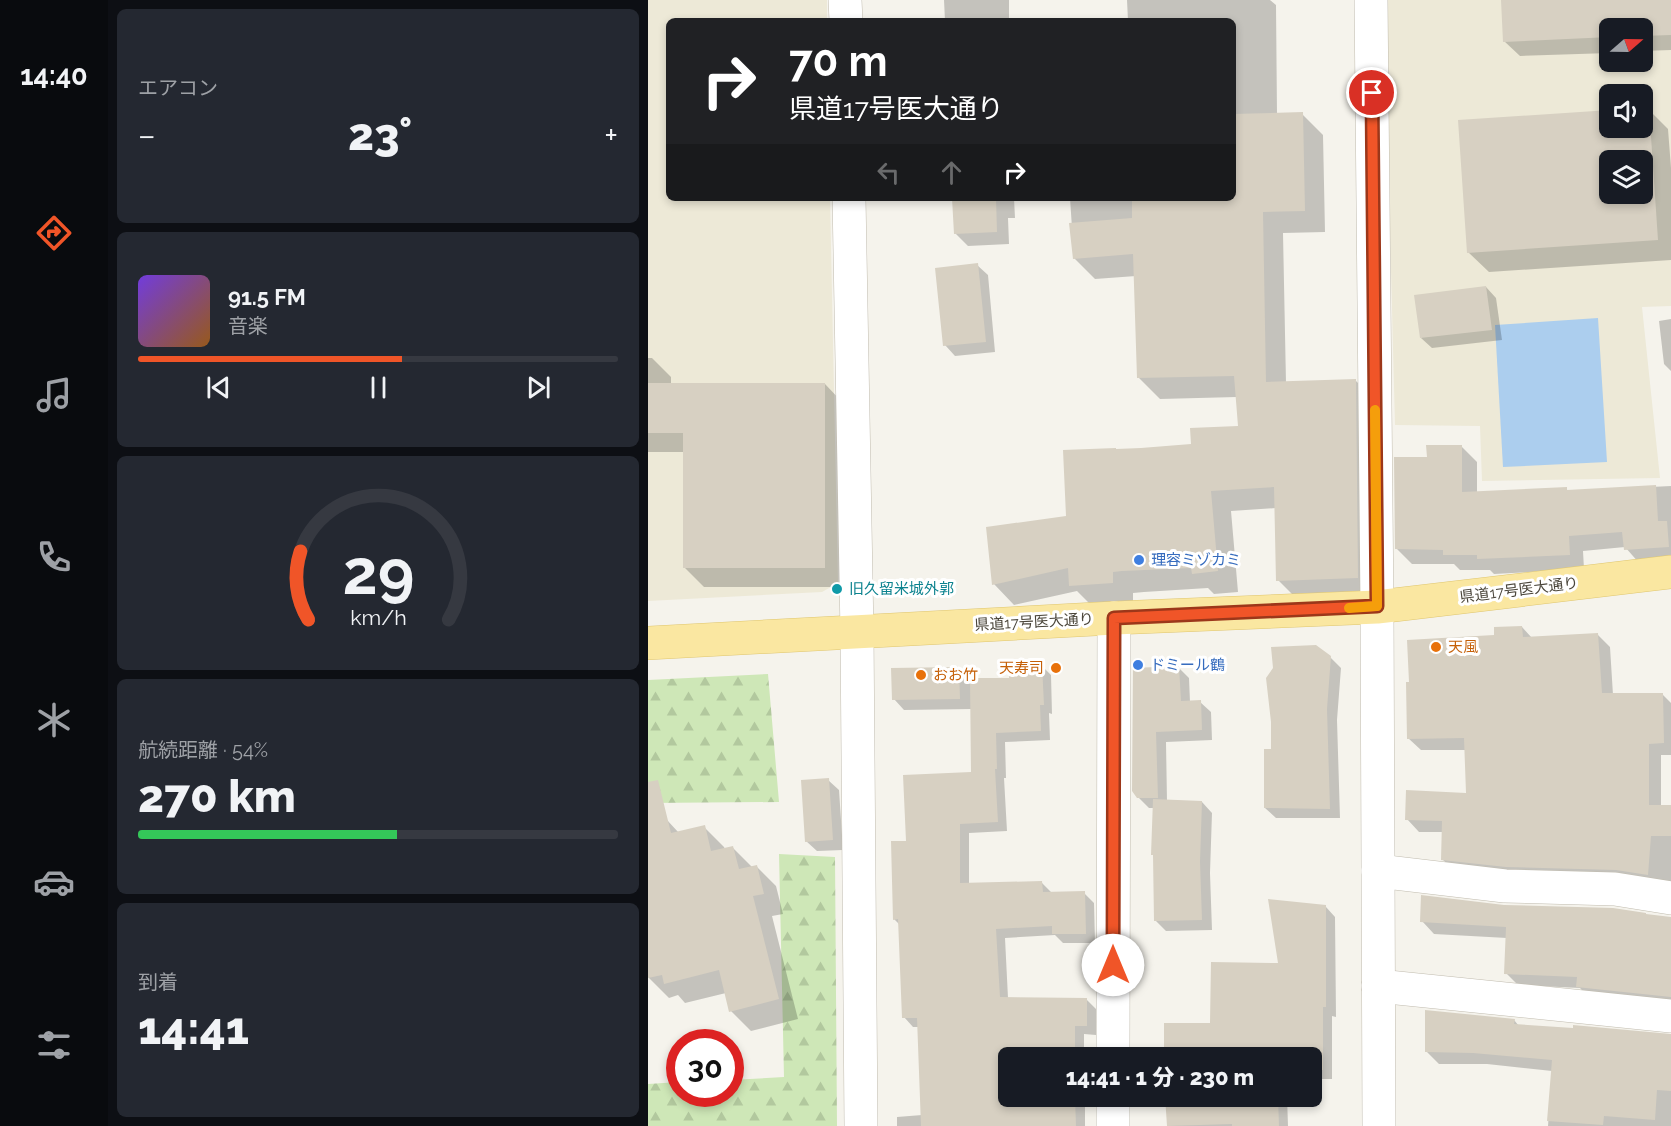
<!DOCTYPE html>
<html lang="ja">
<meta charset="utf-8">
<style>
:root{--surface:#171b24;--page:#242831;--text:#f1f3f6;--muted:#9ea1a6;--line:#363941;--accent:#f05528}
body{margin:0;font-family:Raleway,"Noto Sans JP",sans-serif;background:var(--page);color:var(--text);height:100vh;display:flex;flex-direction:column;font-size:22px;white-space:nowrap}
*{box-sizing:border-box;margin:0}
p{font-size:20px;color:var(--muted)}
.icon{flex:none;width:33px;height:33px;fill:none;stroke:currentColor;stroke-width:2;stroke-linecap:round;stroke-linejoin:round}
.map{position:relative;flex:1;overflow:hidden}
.drawer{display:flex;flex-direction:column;gap:9px;padding:9px;background:#0d0f14;width:540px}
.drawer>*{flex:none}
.guide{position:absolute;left:18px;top:18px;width:570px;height:183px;border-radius:9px;box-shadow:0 3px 9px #0003;background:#202124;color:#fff;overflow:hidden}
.needle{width:39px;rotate:70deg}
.tools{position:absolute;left:951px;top:18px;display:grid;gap:12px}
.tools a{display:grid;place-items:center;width:54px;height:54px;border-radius:9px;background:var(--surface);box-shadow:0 3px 9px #0003;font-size:30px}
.speed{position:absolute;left:18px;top:1029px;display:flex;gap:12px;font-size:30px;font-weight:700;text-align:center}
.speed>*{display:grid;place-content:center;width:78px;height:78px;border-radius:50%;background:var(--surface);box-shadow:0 3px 9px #0003;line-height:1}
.speed .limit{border:9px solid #d22;background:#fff;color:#111}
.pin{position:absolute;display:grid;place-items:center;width:51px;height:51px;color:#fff;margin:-26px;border:3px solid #fff;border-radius:50%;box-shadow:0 2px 6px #0007}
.me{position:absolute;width:66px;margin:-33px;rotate:0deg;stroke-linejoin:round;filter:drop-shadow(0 0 4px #0008)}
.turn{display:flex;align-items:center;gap:21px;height:126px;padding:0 24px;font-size:27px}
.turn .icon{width:78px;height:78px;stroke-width:2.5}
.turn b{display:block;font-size:42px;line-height:51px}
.lanes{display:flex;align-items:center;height:57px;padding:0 24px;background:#0003;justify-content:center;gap:30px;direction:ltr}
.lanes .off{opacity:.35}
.big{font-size:45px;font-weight:800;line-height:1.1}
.drawer .widget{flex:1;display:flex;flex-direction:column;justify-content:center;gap:9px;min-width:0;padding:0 21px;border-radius:9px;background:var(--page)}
.drawer .dial{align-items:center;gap:0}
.dial svg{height:156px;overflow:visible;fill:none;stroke:var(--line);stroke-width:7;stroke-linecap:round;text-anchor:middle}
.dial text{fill:var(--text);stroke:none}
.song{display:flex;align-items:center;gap:18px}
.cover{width:72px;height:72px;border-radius:9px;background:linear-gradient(135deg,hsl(260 70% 55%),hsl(30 70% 35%))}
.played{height:6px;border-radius:3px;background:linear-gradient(90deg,var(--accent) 55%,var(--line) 55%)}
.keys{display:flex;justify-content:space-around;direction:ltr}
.heat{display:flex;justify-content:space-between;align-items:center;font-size:33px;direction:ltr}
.charge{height:9px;border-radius:4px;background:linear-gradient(90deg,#34c759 54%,var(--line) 0)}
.trip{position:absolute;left:350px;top:1047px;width:324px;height:60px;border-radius:9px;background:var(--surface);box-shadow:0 3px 9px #0003;font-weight:800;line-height:60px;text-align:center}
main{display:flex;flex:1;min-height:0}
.tabs{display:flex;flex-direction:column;width:108px;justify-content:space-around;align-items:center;background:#090b0e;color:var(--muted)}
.tabs .icon{width:42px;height:42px}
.tabs .current{color:var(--accent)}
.tabs b{font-size:27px;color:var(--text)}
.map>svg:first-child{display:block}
.education{fill:#ede9d7;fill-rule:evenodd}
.forest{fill:url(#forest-firs)}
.water{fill:#acceee}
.shadow{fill:#0003;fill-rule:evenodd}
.building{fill:#d7d0c2;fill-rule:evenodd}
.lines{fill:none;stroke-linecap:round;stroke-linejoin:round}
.minor-casing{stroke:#c1bcaf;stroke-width:34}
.tertiary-casing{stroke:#c1bcaf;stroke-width:34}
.primary-casing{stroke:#dfc670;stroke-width:34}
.minor{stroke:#fff;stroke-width:33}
.tertiary{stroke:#fff;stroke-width:33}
.primary{stroke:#fae7a1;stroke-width:33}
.route-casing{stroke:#9c371a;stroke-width:15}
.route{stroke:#f05528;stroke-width:10}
.slow{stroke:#f59e0b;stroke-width:10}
.shop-dot{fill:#3f7fe0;stroke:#fff;stroke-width:2}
.culture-dot{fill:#0f9aa8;stroke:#fff;stroke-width:2}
.food-dot{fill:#e8710a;stroke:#fff;stroke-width:2}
.labels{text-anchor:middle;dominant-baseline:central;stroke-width:6;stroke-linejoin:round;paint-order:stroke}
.shop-label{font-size:15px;fill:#366cbe;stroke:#fff;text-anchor:start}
.culture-label{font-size:15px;fill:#0d838f;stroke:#fff;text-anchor:start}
.street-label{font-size:15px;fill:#4a453a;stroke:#fff}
.food-label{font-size:15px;fill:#c56008;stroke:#fff;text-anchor:start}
</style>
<main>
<nav class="tabs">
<b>14:40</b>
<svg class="icon current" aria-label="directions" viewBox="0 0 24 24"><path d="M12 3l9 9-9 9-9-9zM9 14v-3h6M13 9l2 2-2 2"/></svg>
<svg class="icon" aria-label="music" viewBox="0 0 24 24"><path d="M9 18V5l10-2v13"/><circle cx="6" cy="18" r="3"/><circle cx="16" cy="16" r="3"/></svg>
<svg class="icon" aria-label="phone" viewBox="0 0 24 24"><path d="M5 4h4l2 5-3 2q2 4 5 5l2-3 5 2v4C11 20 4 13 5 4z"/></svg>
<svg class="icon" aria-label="climate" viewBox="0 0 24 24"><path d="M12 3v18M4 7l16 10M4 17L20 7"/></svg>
<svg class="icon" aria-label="car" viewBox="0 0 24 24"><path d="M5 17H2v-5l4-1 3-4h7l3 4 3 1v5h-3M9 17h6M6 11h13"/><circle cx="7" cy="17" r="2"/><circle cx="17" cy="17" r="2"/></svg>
<svg class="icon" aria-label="filters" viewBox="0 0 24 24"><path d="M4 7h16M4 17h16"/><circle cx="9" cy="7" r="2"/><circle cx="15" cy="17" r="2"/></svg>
</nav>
<section class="drawer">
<div class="widget"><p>エアコン</p>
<div class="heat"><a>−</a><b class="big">23°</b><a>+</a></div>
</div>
<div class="widget">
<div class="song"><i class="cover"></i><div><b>91.5 FM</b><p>音楽</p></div></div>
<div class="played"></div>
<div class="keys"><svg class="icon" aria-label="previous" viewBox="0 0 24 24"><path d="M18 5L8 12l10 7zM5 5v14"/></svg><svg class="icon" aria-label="pause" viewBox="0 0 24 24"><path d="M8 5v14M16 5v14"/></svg><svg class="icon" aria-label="next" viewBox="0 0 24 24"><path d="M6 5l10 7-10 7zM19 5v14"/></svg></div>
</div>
<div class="widget dial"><svg viewBox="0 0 100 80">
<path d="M14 69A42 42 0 1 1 86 69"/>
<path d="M14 69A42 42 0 0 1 10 34" stroke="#f05528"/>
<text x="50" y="56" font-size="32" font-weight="700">29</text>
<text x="50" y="72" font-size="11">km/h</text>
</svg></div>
<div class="widget"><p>航続距離 · 54%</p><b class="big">270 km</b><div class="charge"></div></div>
<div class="widget"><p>到着</p><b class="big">14:41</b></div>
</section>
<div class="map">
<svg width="1023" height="1126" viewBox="0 0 1023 1126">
<defs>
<pattern id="forest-firs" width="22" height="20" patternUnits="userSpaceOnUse" patternTransform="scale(1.5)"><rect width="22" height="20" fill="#cee7b7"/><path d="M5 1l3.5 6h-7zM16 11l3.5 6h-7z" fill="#b2c89e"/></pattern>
</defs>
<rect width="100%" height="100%" fill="#f5f3ec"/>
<path class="education" d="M0 0H179V21H21V198H182L190 583 174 592 0 601Z
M736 0H1023V306L994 307 1012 478 834 481 832 426 747 425ZM962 28H994V62H962ZM962 94H994V128H962ZM962 160H994V194H962Z"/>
<path class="forest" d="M120 674 131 802 0 803V680Z
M131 854 187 857 189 1126H0V1084L31 1082 32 1094H82L83 1080 136 1077Z"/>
<path class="water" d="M950 318 959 462 855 467 847 325Z"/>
<path class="shadow" d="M296 0H361V21H297Z
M479 0H622L628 5 629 114H654L675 135 677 232 635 233 638 383 707 380 728 401 730 598 651 601 630 580 628 508 583 511 590 592 566 594 560 588 496 592 485 593V604L444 606 429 591 366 605 346 584 419 518 545 445 591 427 589 397 512 399 491 378 488 276 447 279 426 258 422 198H585V21H480Z
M854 0H1023V50L994 51V28H962V53L872 56 856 41Z
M1000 109 1020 129 1023 168V260L841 272 820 252 962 128H994ZM962 160H994V194H962Z
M306 198H366L367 218H360L361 244 320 246 307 233Z
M329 265 340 275 347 352 307 356 297 345Z
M838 287 848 298 854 340 784 348 773 338Z
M1023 319V371L1016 364 1011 321Z
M0 358H4L23 377V385L177 384 196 404V587H56L37 568 36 452H0Z
M813 446 829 462V493L918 489 921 491 1023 486V563L992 564 977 547 935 551 936 569 846 574 842 570H812L806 564H764L749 549 780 458Z
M874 627 884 638 949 634 962 647 965 695H1015L1023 703V755H1013V806H1023V889L807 871 794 859 795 832H771L759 819 820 794 818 750H773L760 738 848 636Z
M682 657 693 668 689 720 692 818H628L617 808 625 750Z
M394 666 403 675 404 714 401 713 402 740 357 742 358 778H356L359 831 321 833V885L394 883 403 892 436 893 446 903 447 943H415L407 935 357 938 360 998 438 999 448 1009V1035L436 1034V1058H360V1096H437V1126H249V1117L274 1115 271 1027H265L256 1017 252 925 246 919 260 842 324 774V709L256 710 246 699 311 669 324 682 362 679Z
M530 667 541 678 542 702H552L563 712 564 740 518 742 519 801 554 802 564 813 562 873 564 930 518 931 507 920 506 808H501L490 797 486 791Z
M180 780 191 790 195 850 169 851 158 841Z
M19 820 31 833 56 827 76 847 77 849 84 847 104 867 108 866 128 886 135 914 124 916 150 1019 103 1031 83 1011 78 993 37 1003 30 995 21 998 1 978 0 972V822Z
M856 906 1023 918V1007L942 999 932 988 870 985 858 973 859 938 786 934 774 921Z
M678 907 687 917 688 1017 684 1016V1079H663V1058H492V1048H517L564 1024 631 965Z
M866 1020 871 1026 1023 1036V1126H900L904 1071 839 1064H791L779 1052Z
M519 1096H639L640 1126H520Z"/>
<path class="building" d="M853 0H1023V35L994 36V28H962V37L855 42Z
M1001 107 1010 240 819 253 810 120 962 110V128H994V108ZM962 160H994V194H962Z
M655 112 657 211 615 212 618 382 708 379 710 578 628 581 626 487 563 491 570 571 544 574 543 568 474 571 465 572V583L421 586 420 568 344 585 338 527 418 516 415 450 468 448V449L493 448 543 444 542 428 590 426 586 376 489 378 485 254 425 259 421 223 484 218V198H585V114Z
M304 198H348L349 232 306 234Z
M330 263 338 342 295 346 287 268Z
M838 286 844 330 772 338 766 295Z
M0 383H177V568H35V433H0Z
M778 445H814V492L919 487V490L1008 485 1010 521H1019L1021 547 976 550 974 532 921 536 922 555 829 559V555H795V550L747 549 746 457H779Z
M874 626 875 637 950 633 954 693H1015L1016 743 1001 744V805H1023V836H1003L1000 875 968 870 858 867 793 860 794 821 757 820 758 790 818 793 816 738 759 739 758 682H761L759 640 846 635V627Z
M668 645 683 656 679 709 682 809 616 808V749H623V722L618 678 625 668 623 647Z
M394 664 396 705H392L393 731 348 733 349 769H347L350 822 312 824V883L394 881 395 892 437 891 438 934H404V926L348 929 352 997 439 998V1026H427V1058H360V1096H427L428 1126H273L269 1018H254L250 919 245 920 243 841H258L255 775 323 772 322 678H361V665Z
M531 666 533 701 553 700 554 730 508 732 510 798H489L484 791 485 668Z
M311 667 312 699 244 700 243 668Z
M181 778 185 840 157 842 153 780Z
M10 780 23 833 57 825 63 851 85 846 91 869 109 865 116 894 105 896 131 999 81 1012 71 970 16 984 14 975 0 978V782Z
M505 799 554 801 552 862 554 920 506 921 505 855H503Z
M773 895 856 905 965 908 998 913V914L1023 917V997L928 987 929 977 856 974 858 927 772 922Z
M620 899 678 905V1007H675V1070H663V1058H516V1023H562L563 962 630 963Z
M777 1010 867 1019 866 1024 925 1028V1025L1023 1034V1091L1009 1090 1007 1120 956 1116 955 1125 899 1121 904 1060 825 1053 777 1052Z
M517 1096H630L631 1126H584V1124L519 1126Z"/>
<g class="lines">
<defs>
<path id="minor" d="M197 0 198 21
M723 0 729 607
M201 198 209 633 213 1126
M730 871 857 886 967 889 1023 898
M730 986 1023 1016
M465 1058 466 618
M465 1126V1096"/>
<path id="tertiary" d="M729 607 731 1126"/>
<path id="primary" d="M0 643 466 618 729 607 1023 572"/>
</defs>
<use href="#minor" class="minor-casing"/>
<use href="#tertiary" class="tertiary-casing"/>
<use href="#primary" class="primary-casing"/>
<use href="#minor" class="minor"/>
<use href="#tertiary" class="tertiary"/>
<use href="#primary" class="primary"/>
</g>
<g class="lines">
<defs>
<path id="route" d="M465 965 466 618 729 606 724 93"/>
</defs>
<use href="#route" class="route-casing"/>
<use href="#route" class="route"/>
<path class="slow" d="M701 608 729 606 727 410"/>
</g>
<g class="shop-dot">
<circle cx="491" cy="560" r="6"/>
<circle cx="490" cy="665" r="6"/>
</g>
<circle class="culture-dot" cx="189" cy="589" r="6"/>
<g class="food-dot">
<circle cx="788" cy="647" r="6"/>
<circle cx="408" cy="668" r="6"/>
<circle cx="273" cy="675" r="6"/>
</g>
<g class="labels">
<g class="shop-label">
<text x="503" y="560">理容ミゾカミ</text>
<text x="502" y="665">ドミール鶴</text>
</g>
<g class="culture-label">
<text x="201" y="589">旧久留米城外郭</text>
</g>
<g class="street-label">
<text transform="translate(871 590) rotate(-7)">県道17号医大通り</text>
<text transform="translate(386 622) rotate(-3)">県道17号医大通り</text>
</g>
<g class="food-label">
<text x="800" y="647">天風</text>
<text x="396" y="668" text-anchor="end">天寿司</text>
<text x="285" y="675">おお竹</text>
</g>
</g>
</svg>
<div class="tools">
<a><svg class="needle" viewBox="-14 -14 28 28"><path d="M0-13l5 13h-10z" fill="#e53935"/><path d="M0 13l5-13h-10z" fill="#9ea1a6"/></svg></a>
<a><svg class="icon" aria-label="sound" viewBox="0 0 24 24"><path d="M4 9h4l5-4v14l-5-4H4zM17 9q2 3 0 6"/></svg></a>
<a><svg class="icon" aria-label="layers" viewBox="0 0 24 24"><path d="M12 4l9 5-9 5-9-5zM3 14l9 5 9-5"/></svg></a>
</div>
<div class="speed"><div class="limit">30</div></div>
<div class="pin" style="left:724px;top:93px;background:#d93025"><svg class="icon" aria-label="arrive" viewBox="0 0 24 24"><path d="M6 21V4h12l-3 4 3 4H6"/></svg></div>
<svg class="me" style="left:465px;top:965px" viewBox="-20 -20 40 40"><circle r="19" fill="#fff"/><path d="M0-13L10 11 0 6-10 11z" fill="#f05528"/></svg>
<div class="trip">14:41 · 1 分 · 230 m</div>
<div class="guide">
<div class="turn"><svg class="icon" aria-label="right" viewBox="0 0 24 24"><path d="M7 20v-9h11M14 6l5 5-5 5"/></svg><div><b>70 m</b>県道17号医大通り</div></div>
<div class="lanes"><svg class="icon off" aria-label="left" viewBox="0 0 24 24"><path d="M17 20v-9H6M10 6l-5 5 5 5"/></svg><svg class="icon off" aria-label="ahead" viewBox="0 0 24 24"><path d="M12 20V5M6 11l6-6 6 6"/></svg><svg class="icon" aria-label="right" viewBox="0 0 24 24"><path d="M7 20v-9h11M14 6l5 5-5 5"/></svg></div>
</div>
</div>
</main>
